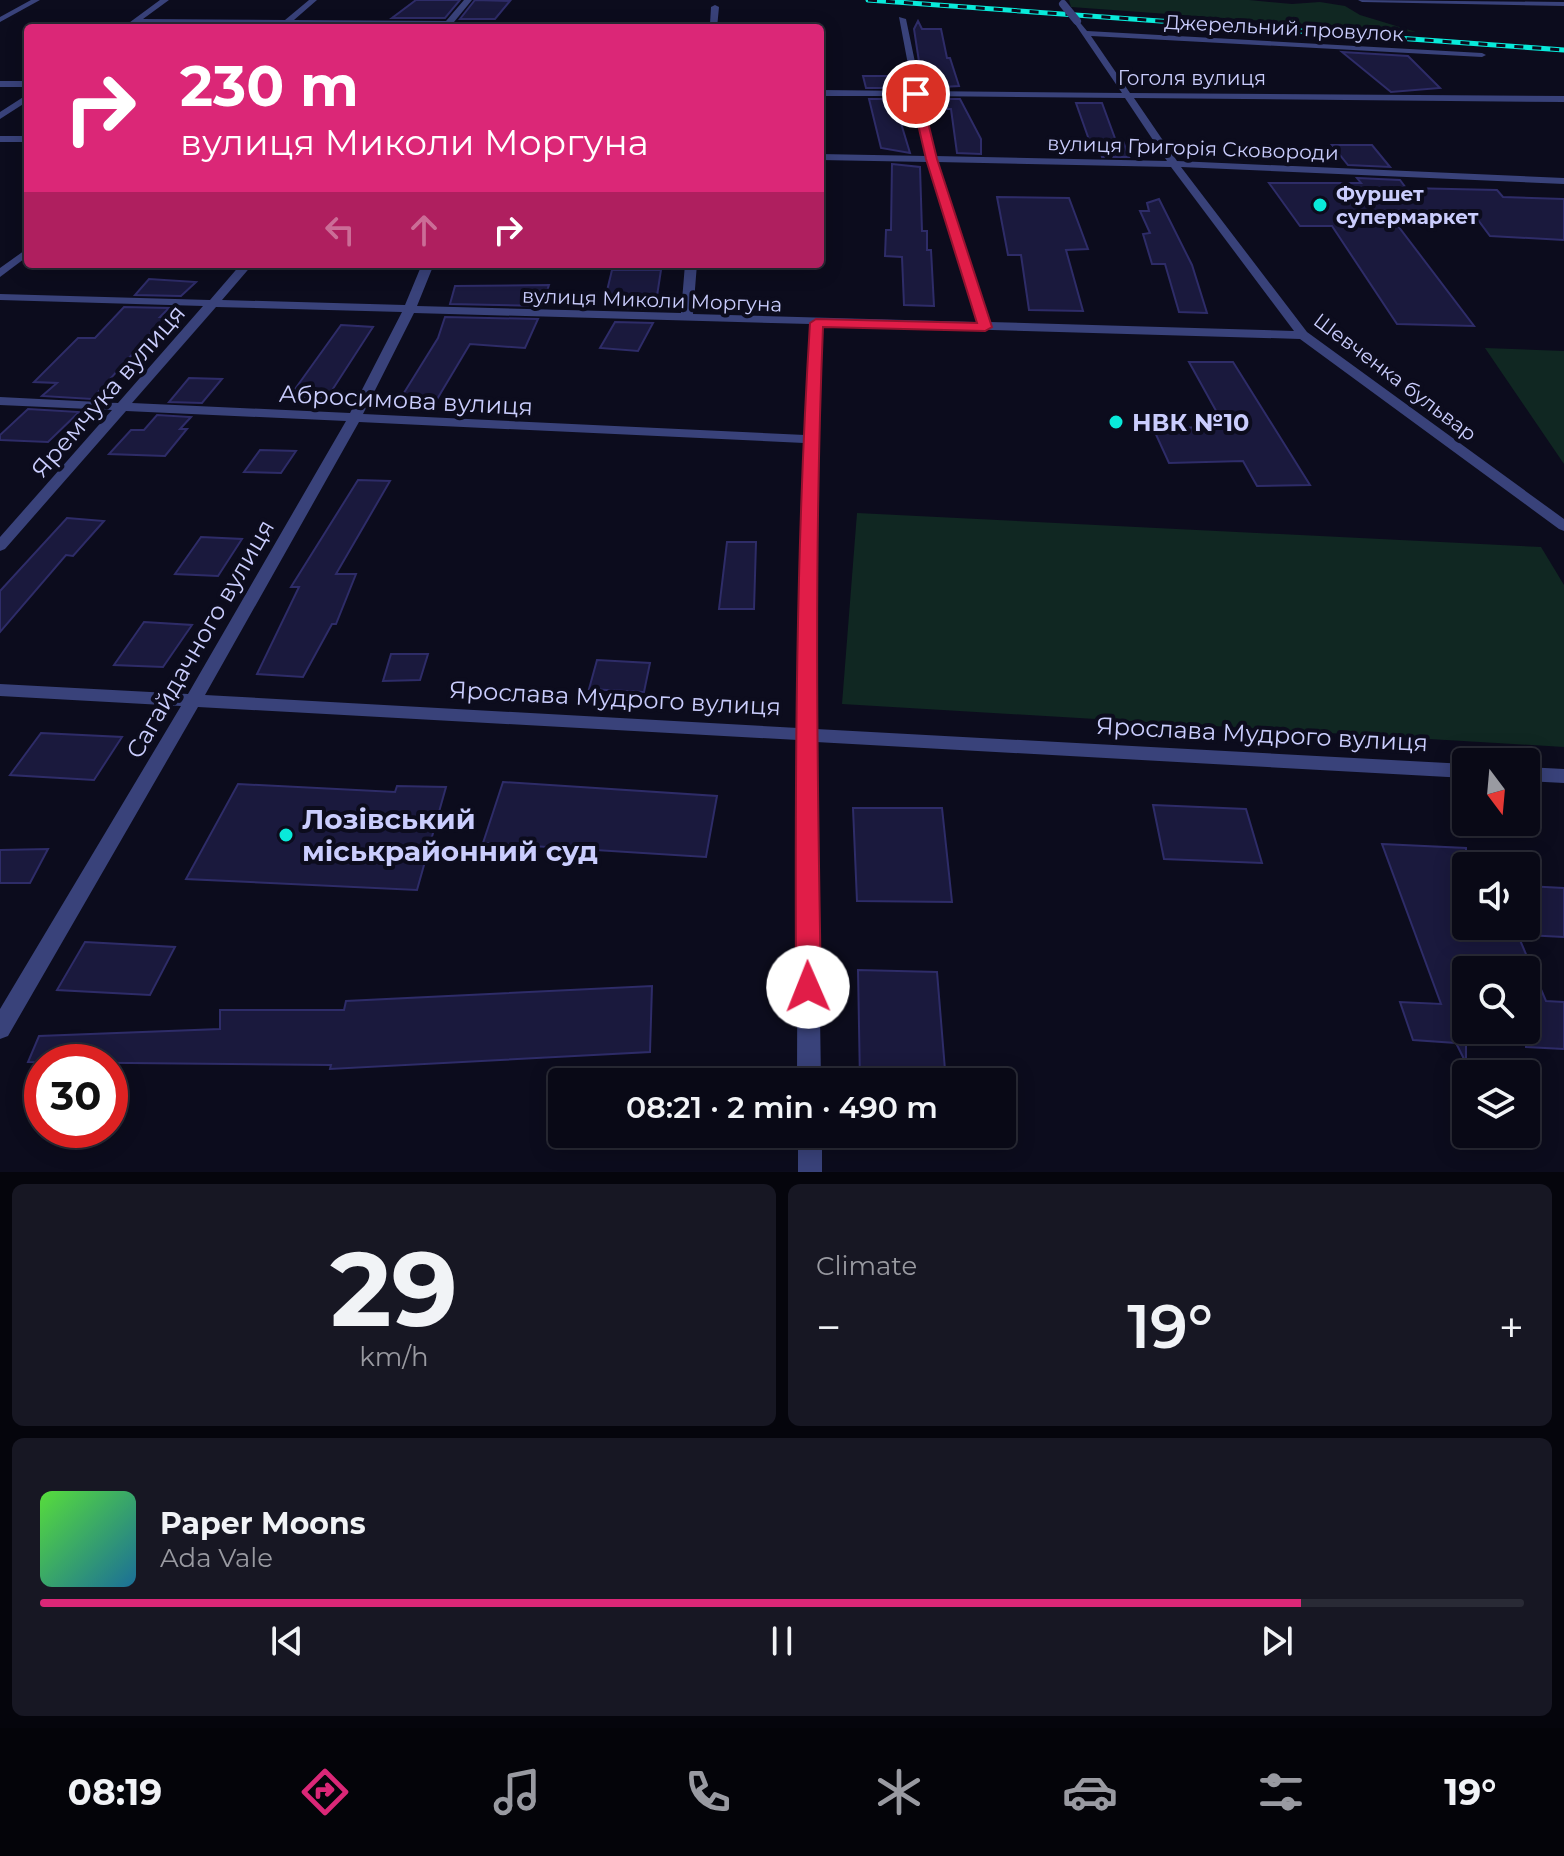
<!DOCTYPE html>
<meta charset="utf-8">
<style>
:root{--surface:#090916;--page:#171723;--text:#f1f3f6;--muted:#999aa1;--line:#292a35;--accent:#db2777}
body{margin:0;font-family:Montserrat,sans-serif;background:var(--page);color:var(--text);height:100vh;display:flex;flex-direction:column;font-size:30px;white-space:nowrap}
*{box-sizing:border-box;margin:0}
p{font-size:26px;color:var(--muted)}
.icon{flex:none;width:44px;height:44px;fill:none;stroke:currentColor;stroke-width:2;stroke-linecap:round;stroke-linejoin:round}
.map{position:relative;height:1172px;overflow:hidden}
.side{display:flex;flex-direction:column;gap:12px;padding:12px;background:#05050c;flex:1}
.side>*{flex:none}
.banner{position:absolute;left:24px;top:24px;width:800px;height:244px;border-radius:8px;box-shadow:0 4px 20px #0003,0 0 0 2px var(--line);background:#db2777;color:#fff;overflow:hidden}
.needle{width:52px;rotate:164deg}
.fabs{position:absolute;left:1452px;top:748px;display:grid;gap:16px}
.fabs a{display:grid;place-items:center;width:88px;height:88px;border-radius:8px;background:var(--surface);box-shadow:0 4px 20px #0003,0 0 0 2px var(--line);font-size:40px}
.speed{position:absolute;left:24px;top:1044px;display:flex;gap:16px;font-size:40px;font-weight:700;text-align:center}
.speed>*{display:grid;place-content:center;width:104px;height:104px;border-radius:50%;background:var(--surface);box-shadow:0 4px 20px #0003,0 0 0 2px var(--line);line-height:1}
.speed .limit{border:12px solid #d22;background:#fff;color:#111}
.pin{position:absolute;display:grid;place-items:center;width:68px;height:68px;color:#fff;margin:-34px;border:4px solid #fff;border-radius:50%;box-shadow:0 2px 8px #0007}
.me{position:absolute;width:88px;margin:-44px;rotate:359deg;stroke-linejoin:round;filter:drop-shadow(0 0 6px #0008)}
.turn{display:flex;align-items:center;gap:28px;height:168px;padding:0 24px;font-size:36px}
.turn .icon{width:104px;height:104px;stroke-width:2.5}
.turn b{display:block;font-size:56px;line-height:68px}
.lanes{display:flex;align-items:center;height:76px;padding:0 24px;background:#0003;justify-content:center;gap:40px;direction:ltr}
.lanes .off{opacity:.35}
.big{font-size:60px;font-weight:600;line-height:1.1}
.side .tile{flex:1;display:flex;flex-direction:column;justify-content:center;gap:12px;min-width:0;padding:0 28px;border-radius:12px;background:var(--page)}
.side .dial{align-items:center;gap:0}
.dial b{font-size:104px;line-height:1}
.song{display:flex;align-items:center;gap:24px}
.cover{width:96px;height:96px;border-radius:12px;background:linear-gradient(135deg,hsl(110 70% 55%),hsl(200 70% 35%))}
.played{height:8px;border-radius:4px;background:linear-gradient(90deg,var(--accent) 85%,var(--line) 85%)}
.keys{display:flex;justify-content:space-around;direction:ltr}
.heat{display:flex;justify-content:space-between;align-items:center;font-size:44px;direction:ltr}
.side .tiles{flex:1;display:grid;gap:12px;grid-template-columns:1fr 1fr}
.tile:last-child{grid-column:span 2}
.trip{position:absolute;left:548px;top:1068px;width:468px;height:80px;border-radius:8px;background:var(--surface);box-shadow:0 4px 20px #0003,0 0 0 2px var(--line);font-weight:600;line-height:80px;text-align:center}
.dock{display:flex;height:128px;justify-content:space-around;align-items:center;background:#040409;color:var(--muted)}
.dock .icon{width:56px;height:56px}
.dock .current{color:var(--accent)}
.dock b{font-size:36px;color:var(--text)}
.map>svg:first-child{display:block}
.green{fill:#102722}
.building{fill:#1a193d;stroke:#2e2c68;stroke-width:2}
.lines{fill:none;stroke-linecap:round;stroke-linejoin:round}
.minor{fill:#39427a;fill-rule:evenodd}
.rail-casing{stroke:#09eada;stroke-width:5}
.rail{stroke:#0c0c1d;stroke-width:3;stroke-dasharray:9;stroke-linecap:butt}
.minor-bridge{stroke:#39427a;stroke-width:8}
.route{fill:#e11d48;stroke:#92132f;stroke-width:2}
.poi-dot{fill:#09eada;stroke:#0c0c1d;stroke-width:3}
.labels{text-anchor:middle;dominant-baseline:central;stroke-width:8;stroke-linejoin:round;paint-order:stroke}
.far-street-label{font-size:20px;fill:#cacdfd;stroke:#0c0c1d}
.far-poi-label{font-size:20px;font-weight:bold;fill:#cacdfd;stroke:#0c0c1d;text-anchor:start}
.street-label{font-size:24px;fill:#cacdfd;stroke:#0c0c1d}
.poi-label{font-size:24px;font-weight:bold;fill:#cacdfd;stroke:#0c0c1d;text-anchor:start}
.near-poi-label{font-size:28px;font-weight:bold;fill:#cacdfd;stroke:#0c0c1d;text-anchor:start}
</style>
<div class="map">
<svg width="1564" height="1172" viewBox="0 0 1564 1172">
<rect width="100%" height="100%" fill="#0c0c1d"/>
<path class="green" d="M1069 0H1249L1292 4 1320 2 1345 6 1360 15 1416 32 1071 7Z
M1485 348 1564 351V464Z
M857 513 1541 547 1564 585V747L842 704Z"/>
<path class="building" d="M416 0H460L445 18H392Z
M475 0 510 1 495 19H460Z
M918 21 922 29H941L947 58H950L959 86 923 88 914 29Z
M1342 52 1408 56 1440 88 1391 92Z
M863 76H907L909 88H866Z
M869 99H912L914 110H897L910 153 881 148Z
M926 99H960L981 139V154L957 153 951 109H928Z
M1076 103H1102L1116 141H1123L1129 157H1102L1100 151H1093Z
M1332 145H1372L1390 167 1348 165Z
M892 164 920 167 922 231H927V250H931L934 306 904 305 902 257 885 256 886 230H891Z
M1357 178 1400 180 1406 188 1497 190 1503 197 1564 199V240L1490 236 1475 216 1389 214 1474 326 1397 324 1332 226H1300L1269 183H1361Z
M997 197 1069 198 1088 249 1066 250 1083 311 1029 310 1021 255H1008Z
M1159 199 1192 265 1207 313 1179 312 1165 264H1152L1143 234 1150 233 1140 211H1149L1147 203Z
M612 270H661L655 309 622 308 627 299H605Z
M149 279 196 282 181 296 135 295Z
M549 285 542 306 450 304 455 286Z
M124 307 169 308 160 317H166L92 399 42 396 57 383 34 382 78 338H95Z
M445 317 538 319 525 348 470 344 433 406 397 404 438 338Z
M615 322 653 323 638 351 600 348Z
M341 325 373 327 327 398 290 396Z
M1189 362H1233L1310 485 1257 486 1243 461 1169 463 1153 428 1225 427Z
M189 378 222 379 202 403 169 402Z
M28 409 79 412 48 442 0 440V435Z
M157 415 191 417 180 429H187L165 456 109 454 131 430H144Z
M260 450 296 451 281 473 244 472Z
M358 480 390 481 336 574H356L336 624H332L303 677 257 674 299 587H291Z
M67 518 104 521 73 556 66 555 0 632V591Z
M201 537 242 539 218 576 175 574Z
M727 542H756L754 609H719Z
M144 622 192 625 163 667 114 665Z
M391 654H428L420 680 383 681Z
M597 660 650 663 644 692 589 689Z
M41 733 122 737 94 780 10 775Z
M503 782 717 796 706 857 483 843Z
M238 784 395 792 397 786 446 787 417 890 186 879Z
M1153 805 1246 809 1262 863 1164 859Z
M853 808H942L952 902 857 901Z
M1382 844 1466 848V926H1514L1546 1001 1564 1002V1049L1526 1047V970H1466V1063L1456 1043 1413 1040 1400 1002 1441 1004Z
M48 849 30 883H0V850Z
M1526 886 1564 888V937L1526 935Z
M85 942 175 947 150 995 57 990Z
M858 970 937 972 946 1082H860Z
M652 986 650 1052 330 1069 331 1065 28 1062 39 1036 220 1029V1010H344L346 1001Z"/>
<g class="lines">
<path class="minor" d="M31 0H40L0 22V17Z
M160 0H169L143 19 285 20 309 0H317L294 20 446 21 464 0H472L454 22 710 24 711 7 715 5 719 7 717 28 450 26 442 28V26L137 23 131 28H122Z
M1358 0 1564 2V6L1362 2Z
M899 17 906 19 921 91 1122 93 1073 21 1077 19 1087 31 1482 53 1486 55 1482 57 1091 36 1130 93 1564 96V102L1134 98 1177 161 1564 178V184L1181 167 1307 332 1564 519V531L1559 529 1300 339 822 325 817 513 816 729 1466 764V778L816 742 821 1082H797L798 740 198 707 8 1036 0 1039V1009L181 706 0 696V684L188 694 346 421 126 411 5 549 0 551V537L112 410 0 405V397L118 403 203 306 0 300V294L210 300 241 264H253L222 300 405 305 422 264H434L417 306 681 313 685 264H697L693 314 977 322 927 162 820 160V154L926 156 914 96H820V90L913 91ZM922 96 1125 98 1167 161 935 156ZM937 162 1171 167 1294 331 989 322ZM216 307 402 312 350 413 132 403ZM414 313 810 324 805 435 363 414ZM359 422 804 443 798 728 205 695Z
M0 81H28V87H0Z
M28 94V101L0 119V112Z
M0 136H28V142H0Z
M28 248V256L0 277V268Z
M1526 767 1564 769V783L1526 781Z
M798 1134H822V1172H798Z"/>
<defs>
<path id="rail" d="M868 0 1564 50"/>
</defs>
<use href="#rail" class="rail-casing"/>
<use href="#rail" class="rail"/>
<path class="minor-bridge" d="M1063 4 1077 21"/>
</g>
<path class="route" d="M916 91 921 94 937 159 992 327 985 331 823 327C814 547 817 767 821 987L817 995 808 998 800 995 796 987C795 766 796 544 810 323L816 319 977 323 926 159 911 94Z"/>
<g class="poi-dot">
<circle cx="1320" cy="205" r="8"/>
<circle cx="1116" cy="422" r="8"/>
<circle cx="286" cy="835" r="8"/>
</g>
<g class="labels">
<g class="far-street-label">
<text transform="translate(1284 28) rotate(3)">Джерельний провулок</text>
<text x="1192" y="78">Гоголя вулиця</text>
<text transform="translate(1193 148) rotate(2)">вулиця Григорія Сковороди</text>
<text transform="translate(652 300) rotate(2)">вулиця Миколи Моргуна</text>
<text transform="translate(1395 377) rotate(37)">Шевченка бульвар</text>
</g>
<g class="far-poi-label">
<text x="1336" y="194">Фуршет<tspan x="1336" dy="23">супермаркет</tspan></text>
</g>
<g class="street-label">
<text transform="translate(108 391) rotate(-49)">Яремчука вулиця</text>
<text transform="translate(406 400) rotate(3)">Абросимова вулиця</text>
<text transform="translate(200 639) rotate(-60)">Сагайдачного вулиця</text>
<text transform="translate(615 698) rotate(3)">Ярослава Мудрого вулиця</text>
<text transform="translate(1262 734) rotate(3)">Ярослава Мудрого вулиця</text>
</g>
<g class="poi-label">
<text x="1132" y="422">НВК №10</text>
</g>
<g class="near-poi-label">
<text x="302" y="819">Лозівський<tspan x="302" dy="32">міськрайонний суд</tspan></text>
</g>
</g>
</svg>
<div class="fabs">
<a><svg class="needle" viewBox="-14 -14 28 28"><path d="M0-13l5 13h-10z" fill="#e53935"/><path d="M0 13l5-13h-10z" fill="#999aa1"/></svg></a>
<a><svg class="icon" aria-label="sound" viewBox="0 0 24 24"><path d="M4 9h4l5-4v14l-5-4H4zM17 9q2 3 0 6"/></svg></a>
<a><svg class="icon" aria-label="search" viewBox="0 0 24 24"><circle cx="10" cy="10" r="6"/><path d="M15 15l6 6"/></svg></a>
<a><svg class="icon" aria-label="layers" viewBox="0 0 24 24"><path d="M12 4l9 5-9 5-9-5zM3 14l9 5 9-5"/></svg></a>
</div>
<div class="speed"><div class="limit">30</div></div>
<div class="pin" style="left:916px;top:94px;background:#d93025"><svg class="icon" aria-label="arrive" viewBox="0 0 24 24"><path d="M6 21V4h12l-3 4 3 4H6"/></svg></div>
<svg class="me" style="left:808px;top:987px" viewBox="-20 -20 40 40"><circle r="19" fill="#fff"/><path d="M0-13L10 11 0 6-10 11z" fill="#e11d48"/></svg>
<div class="trip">08:21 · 2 min · 490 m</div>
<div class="banner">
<div class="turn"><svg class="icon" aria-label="right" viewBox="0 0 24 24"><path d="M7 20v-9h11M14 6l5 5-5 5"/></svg><div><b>230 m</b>вулиця Миколи Моргуна</div></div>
<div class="lanes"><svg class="icon off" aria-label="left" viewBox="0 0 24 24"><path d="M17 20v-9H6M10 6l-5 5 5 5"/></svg><svg class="icon off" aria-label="ahead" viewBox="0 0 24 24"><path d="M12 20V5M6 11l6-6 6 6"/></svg><svg class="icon" aria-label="right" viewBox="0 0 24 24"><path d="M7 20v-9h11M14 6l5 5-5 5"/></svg></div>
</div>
</div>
<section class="side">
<div class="tiles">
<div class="tile dial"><b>29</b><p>km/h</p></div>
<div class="tile"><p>Climate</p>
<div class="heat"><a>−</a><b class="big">19°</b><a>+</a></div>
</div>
<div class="tile">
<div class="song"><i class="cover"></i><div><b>Paper Moons</b><p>Ada Vale</p></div></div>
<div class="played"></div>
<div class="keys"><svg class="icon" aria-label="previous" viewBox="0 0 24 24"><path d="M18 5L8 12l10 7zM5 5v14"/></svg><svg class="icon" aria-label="pause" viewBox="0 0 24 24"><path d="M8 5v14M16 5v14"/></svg><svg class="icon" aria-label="next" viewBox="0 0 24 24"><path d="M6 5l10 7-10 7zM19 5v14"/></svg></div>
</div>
</div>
</section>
<nav class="dock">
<b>08:19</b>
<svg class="icon current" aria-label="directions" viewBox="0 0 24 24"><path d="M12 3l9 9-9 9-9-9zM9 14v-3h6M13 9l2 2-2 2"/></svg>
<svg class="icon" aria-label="music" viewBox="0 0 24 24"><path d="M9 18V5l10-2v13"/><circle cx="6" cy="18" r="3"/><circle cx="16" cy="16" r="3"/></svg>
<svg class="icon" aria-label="phone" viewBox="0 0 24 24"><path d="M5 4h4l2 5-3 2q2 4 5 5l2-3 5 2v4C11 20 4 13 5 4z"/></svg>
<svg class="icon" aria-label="climate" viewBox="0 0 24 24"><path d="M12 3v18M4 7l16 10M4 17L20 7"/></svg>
<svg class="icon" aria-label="car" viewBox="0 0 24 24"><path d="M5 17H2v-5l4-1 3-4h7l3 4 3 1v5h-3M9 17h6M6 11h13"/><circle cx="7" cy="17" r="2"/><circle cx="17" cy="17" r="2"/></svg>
<svg class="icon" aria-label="filters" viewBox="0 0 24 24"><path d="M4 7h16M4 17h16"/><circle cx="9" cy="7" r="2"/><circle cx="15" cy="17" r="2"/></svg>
<b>19°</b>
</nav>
